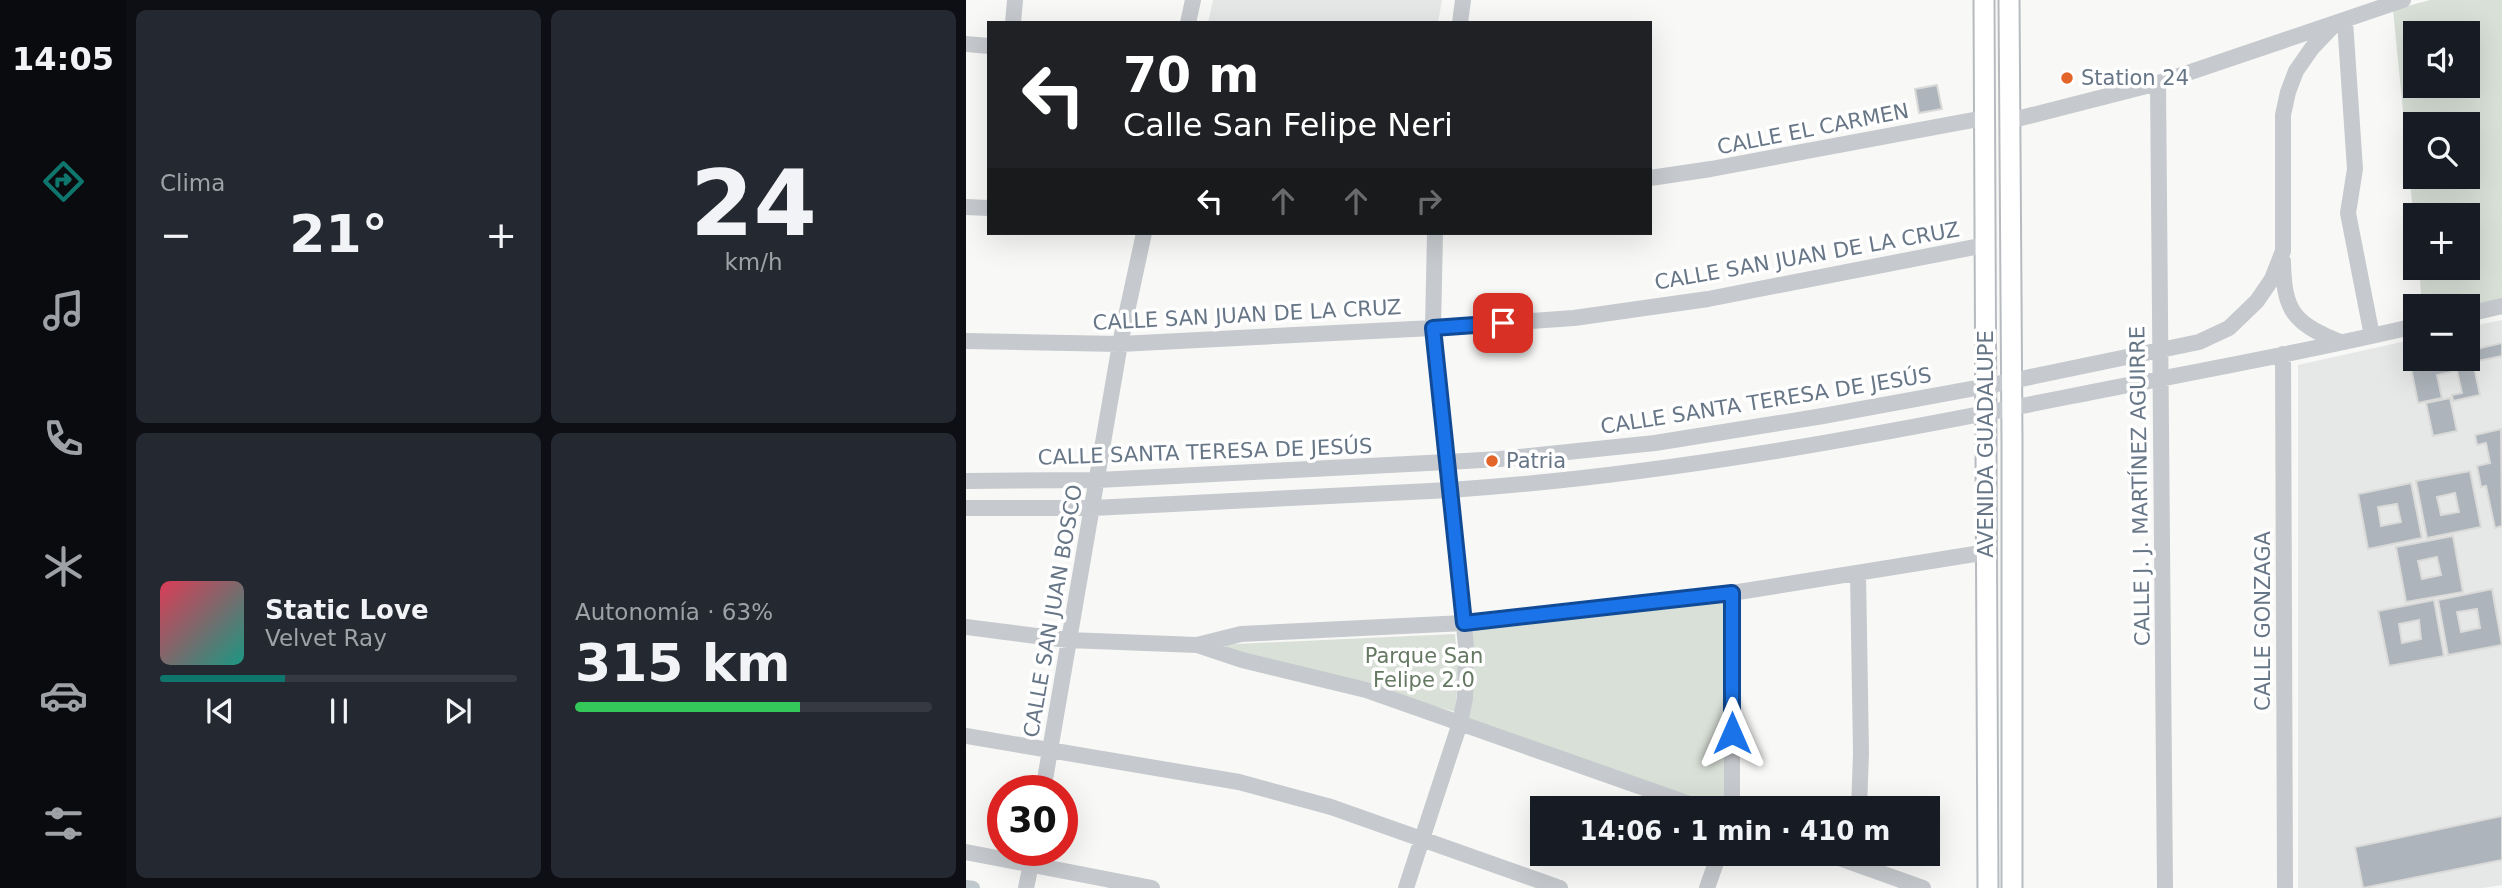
<!DOCTYPE html>
<html lang="es">
<meta charset="utf-8">
<style>
:root{--surface:#171b24;--page:#242831;--text:#f1f3f6;--muted:#9ea1a6;--line:#363941;--accent:#0f766e}
body{margin:0;font-family:"DejaVu Sans",sans-serif;background:var(--page);color:var(--text);height:100vh;display:flex;flex-direction:column;font-size:26px;white-space:nowrap}
*{box-sizing:border-box;margin:0}
p{font-size:23px;color:var(--muted)}
.icon{flex:none;width:38px;height:38px;fill:none;stroke:currentColor;stroke-width:2;stroke-linecap:round;stroke-linejoin:round}
.map{position:relative;flex:1;overflow:hidden}
.side{display:flex;flex-direction:column;gap:10px;padding:10px;background:#0d0f14;width:840px}
.side>*{flex:none}
.hud{position:absolute;left:21px;top:21px;width:665px;height:214px;border-radius:0px;box-shadow:0 7px 28px #0002;background:#202124;color:#fff;overflow:hidden}
.tools{position:absolute;left:1437px;top:21px;display:grid;gap:14px}
.tools a{display:grid;place-items:center;width:77px;height:77px;border-radius:0px;background:var(--surface);box-shadow:0 7px 28px #0002;font-size:35px}
.speed{position:absolute;left:21px;top:775px;display:flex;gap:14px;font-size:35px;font-weight:700;text-align:center}
.speed>*{display:grid;place-content:center;width:91px;height:91px;border-radius:50%;background:var(--surface);box-shadow:0 7px 28px #0002;line-height:1}
.speed .limit{border:10px solid #d22;background:#fff;color:#111}
.pin{position:absolute;display:grid;place-items:center;width:60px;height:60px;color:#fff;margin:-30px;border-radius:14px;box-shadow:0 4px 10px #0006}
.me{position:absolute;width:77px;margin:-38px;rotate:0deg;stroke-linejoin:round;filter:drop-shadow(0 0 5px #0008)}
.turn{display:flex;align-items:center;gap:24px;height:147px;padding:0 21px;font-size:32px}
.turn .icon{width:91px;height:91px;stroke-width:2.5}
.turn b{display:block;font-size:49px;line-height:60px}
.lanes{display:flex;align-items:center;height:66px;padding:0 21px;background:#0003;justify-content:center;gap:35px;direction:ltr}
.lanes .off{opacity:.35}
.big{font-size:52px;font-weight:600;line-height:1.1}
.side .card{flex:1;display:flex;flex-direction:column;justify-content:center;gap:10px;min-width:0;padding:0 24px;border-radius:10px;background:var(--page)}
.side .dial{align-items:center;gap:0}
.dial b{font-size:91px;line-height:1}
.song{display:flex;align-items:center;gap:21px}
.cover{width:84px;height:84px;border-radius:10px;background:linear-gradient(135deg,hsl(350 70% 55%),hsl(170 70% 35%))}
.played{height:7px;border-radius:4px;background:linear-gradient(90deg,var(--accent) 35%,var(--line) 35%)}
.keys{display:flex;justify-content:space-around;direction:ltr}
.heat{display:flex;justify-content:space-between;align-items:center;font-size:38px;direction:ltr}
.charge{height:10px;border-radius:5px;background:linear-gradient(90deg,#34c759 63%,var(--line) 0)}
.side .tiles{flex:1;display:grid;gap:10px;grid-template-columns:repeat(2,1fr)}
.trip{position:absolute;left:564px;top:796px;width:410px;height:70px;border-radius:0px;background:var(--surface);box-shadow:0 7px 28px #0002;font-weight:600;line-height:70px;text-align:center}
main{display:flex;flex:1;min-height:0}
.menu{display:flex;flex-direction:column;width:126px;justify-content:space-around;align-items:center;background:#090b0e;color:var(--muted)}
.menu .icon{width:49px;height:49px}
.menu .selected{color:var(--accent)}
.menu b{font-size:32px;color:var(--text)}
.map>svg:first-child{display:block}
.built{fill:#e6e7e7}
.green{fill:#d9e0d7;fill-rule:evenodd}
.lines{fill:none;stroke-linecap:round;stroke-linejoin:round}
.canal{stroke:#bfc8cd;stroke-width:14}
.building{fill:#adb4bb;stroke:#dadad8;stroke-width:2;fill-rule:evenodd}
.major-casing{stroke:#b7bbbf;stroke-width:23}
.minor{stroke:#c6c9cd;stroke-width:16}
.major{stroke:#fff;stroke-width:19}
.route-casing{stroke:#114b97;stroke-width:18}
.route{stroke:#1a73e8;stroke-width:12}
.poi-dot{fill:#e3652a;stroke:#fff;stroke-width:2.5}
.labels{text-anchor:middle;dominant-baseline:central;stroke-width:7;stroke-linejoin:round;paint-order:stroke}
.poi-label{font-size:21px;fill:#677687;stroke:#fff;text-anchor:start}
.street-label{font-size:21px;fill:#677687;stroke:#fff}
.park-label{font-size:21px;fill:#657962;stroke:#fff}
</style>
<main>
<nav class="menu">
<b>14:05</b>
<svg class="icon selected" aria-label="directions" viewBox="0 0 24 24"><path d="M12 3l9 9-9 9-9-9zM9 14v-3h6M13 9l2 2-2 2"/></svg>
<svg class="icon" aria-label="music" viewBox="0 0 24 24"><path d="M9 18V5l10-2v13"/><circle cx="6" cy="18" r="3"/><circle cx="16" cy="16" r="3"/></svg>
<svg class="icon" aria-label="phone" viewBox="0 0 24 24"><path d="M5 4h4l2 5-3 2q2 4 5 5l2-3 5 2v4C11 20 4 13 5 4z"/></svg>
<svg class="icon" aria-label="climate" viewBox="0 0 24 24"><path d="M12 3v18M4 7l16 10M4 17L20 7"/></svg>
<svg class="icon" aria-label="car" viewBox="0 0 24 24"><path d="M5 17H2v-5l4-1 3-4h7l3 4 3 1v5h-3M9 17h6M6 11h13"/><circle cx="7" cy="17" r="2"/><circle cx="17" cy="17" r="2"/></svg>
<svg class="icon" aria-label="filters" viewBox="0 0 24 24"><path d="M4 7h16M4 17h16"/><circle cx="9" cy="7" r="2"/><circle cx="15" cy="17" r="2"/></svg>
</nav>
<section class="side">
<div class="tiles">
<div class="card"><p>Clima</p>
<div class="heat"><a>−</a><b class="big">21°</b><a>+</a></div>
</div>
<div class="card dial"><b>24</b><p>km/h</p></div>
<div class="card">
<div class="song"><i class="cover"></i><div><b>Static Love</b><p>Velvet Ray</p></div></div>
<div class="played"></div>
<div class="keys"><svg class="icon" aria-label="previous" viewBox="0 0 24 24"><path d="M18 5L8 12l10 7zM5 5v14"/></svg><svg class="icon" aria-label="pause" viewBox="0 0 24 24"><path d="M8 5v14M16 5v14"/></svg><svg class="icon" aria-label="next" viewBox="0 0 24 24"><path d="M6 5l10 7-10 7zM19 5v14"/></svg></div>
</div>
<div class="card"><p>Autonomía · 63%</p><b class="big">315 km</b><div class="charge"></div></div>
</div>
</section>
<div class="map">
<svg width="1536" height="888" viewBox="0 0 1536 888">
<rect width="100%" height="100%" fill="#f8f8f6"/>
<path class="built" d="M247 0H476L472 23H242Z
M1536 320V885L1517 888H1332V365L1449 339V359H1502V327Z"/>
<path class="green" d="M1464 0H1536V299L1502 306H1456L1453 268H1502V215H1449V232L1427 10ZM1449 33H1502V86H1449ZM1449 124H1502V177H1449Z
M761 599 764 808H741L497 718 502 626Z
M489 634 492 668 490 712 248 645Z"/>
<g class="lines">
<path class="canal" d="M0 887 7 888"/>
</g>
<path class="building" d="M971 85 976 109 953 113 949 89Z
M1536 343V356L1507 362 1514 395 1487 401 1486 395 1496 393 1491 371 1471 375 1476 398 1452 403 1443 358 1502 359V351Z
M1484 398 1491 431 1467 436 1460 403Z
M1535 429 1536 526 1529 528 1520 486 1515 487 1511 466 1524 463 1520 443 1511 445 1509 435Z
M1504 471 1515 527 1461 538 1450 481ZM1489 493 1493 512 1475 515 1471 497Z
M1445 483 1456 538 1402 549 1392 494ZM1431 504 1435 522 1415 526 1412 507Z
M1487 536 1497 592 1440 602 1430 547ZM1471 557 1475 575 1456 579 1452 561Z
M1526 589 1536 645 1482 655 1472 600ZM1511 609 1514 628 1495 632 1491 612Z
M1468 600 1478 656 1423 666 1412 611ZM1453 620 1455 639 1436 643 1433 624Z
M1536 816V860L1397 888 1389 847Z"/>
<g class="lines">
<defs>
<path id="major" d="M1018 0 1022 888
M1043 0 1046 442V888"/>
</defs>
<use href="#major" class="major-casing"/>
<path class="minor" d="M1379 21 1389 169 1382 213 1406 336
M47 23 49 0
M222 23 227 0
M494 23 497 0
M0 44 23 46
M1192 83 1199 888
M1043 121 1192 83 1437 0
M684 178 745 169 1018 118
M0 207 23 208
M1317 261C1318 311 1327 323 1374 342
M1502 314 1536 306
M0 341 154 344 467 328 608 318 742 299 1019 245
M1317 354 1319 888
M0 481 132 480 481 462 534 459 689 443 857 416 1021 386 1233 342 1263 328 1291 301 1306 279 1317 251V115L1322 92 1330 71 1346 48 1368 25
M0 508H127L484 490C693 476 901 437 1106 396 1221 373 1336 353 1449 326
M892 573 895 753 893 808
M766 593V808
M0 627 102 640 231 645 276 660 400 690 735 808
M231 645 275 634 498 623 766 593 1021 552
M0 736 273 782 365 807 594 888
M77 791 154 344 178 233
M0 852 186 888
M862 854 957 888
M60 888 68 850
M440 888 494 723 499 698 500 646 467 328 469 233
M741 888 753 854"/>
<use href="#major" class="major"/>
</g>
<g class="lines">
<defs>
<path id="route" d="M537 323 467 328 498 623 766 593V733"/>
</defs>
<use href="#route" class="route-casing"/>
<use href="#route" class="route"/>
</g>
<g class="poi-dot">
<circle cx="1101" cy="78" r="7"/>
<circle cx="526" cy="461" r="7"/>
</g>
<g class="labels">
<g class="poi-label">
<text x="1115" y="78">Station 24</text>
<text x="540" y="461">Patria</text>
</g>
<g class="street-label">
<text transform="translate(847 129) rotate(-11)">CALLE EL CARMEN</text>
<text transform="translate(841 256) rotate(-10)">CALLE SAN JUAN DE LA CRUZ</text>
<text transform="translate(281 315) rotate(-3)">CALLE SAN JUAN DE LA CRUZ</text>
<text transform="translate(800 401) rotate(-9)">CALLE SANTA TERESA DE JESÚS</text>
<text transform="translate(1020 444) rotate(-90)">AVENIDA GUADALUPE</text>
<text transform="translate(239 452) rotate(-2)">CALLE SANTA TERESA DE JESÚS</text>
<text transform="translate(1174 486) rotate(-91)">CALLE J. J. MARTÍNEZ AGUIRRE</text>
<text transform="translate(87 611) rotate(-80)">CALLE SAN JUAN BOSCO</text>
<text transform="translate(1297 621) rotate(-90)">CALLE GONZAGA</text>
</g>
<g class="park-label">
<text x="458" y="656">Parque San<tspan x="458" dy="24">Felipe 2.0</tspan></text>
</g>
</g>
</svg>
<div class="tools">
<a><svg class="icon" aria-label="sound" viewBox="0 0 24 24"><path d="M4 9h4l5-4v14l-5-4H4zM17 9q2 3 0 6"/></svg></a>
<a><svg class="icon" aria-label="search" viewBox="0 0 24 24"><circle cx="10" cy="10" r="6"/><path d="M15 15l6 6"/></svg></a>
<a>+</a>
<a>−</a>
</div>
<div class="speed"><div class="limit">30</div></div>
<div class="pin" style="left:537px;top:323px;background:#d93025"><svg class="icon" aria-label="arrive" viewBox="0 0 24 24"><path d="M6 21V4h12l-3 4 3 4H6"/></svg></div>
<svg class="me" style="left:766px;top:733px" viewBox="-20 -20 40 40"><path d="M0-17L14 15 0 8-14 15z" fill="#1a73e8" stroke="#fff" stroke-width="4"/></svg>
<div class="trip">14:06 · 1 min · 410 m</div>
<div class="hud">
<div class="turn"><svg class="icon" aria-label="left" viewBox="0 0 24 24"><path d="M17 20v-9H6M10 6l-5 5 5 5"/></svg><div><b>70 m</b>Calle San Felipe Neri</div></div>
<div class="lanes"><svg class="icon" aria-label="left" viewBox="0 0 24 24"><path d="M17 20v-9H6M10 6l-5 5 5 5"/></svg><svg class="icon off" aria-label="ahead" viewBox="0 0 24 24"><path d="M12 20V5M6 11l6-6 6 6"/></svg><svg class="icon off" aria-label="ahead" viewBox="0 0 24 24"><path d="M12 20V5M6 11l6-6 6 6"/></svg><svg class="icon off" aria-label="right" viewBox="0 0 24 24"><path d="M7 20v-9h11M14 6l5 5-5 5"/></svg></div>
</div>
</div>
</main>
